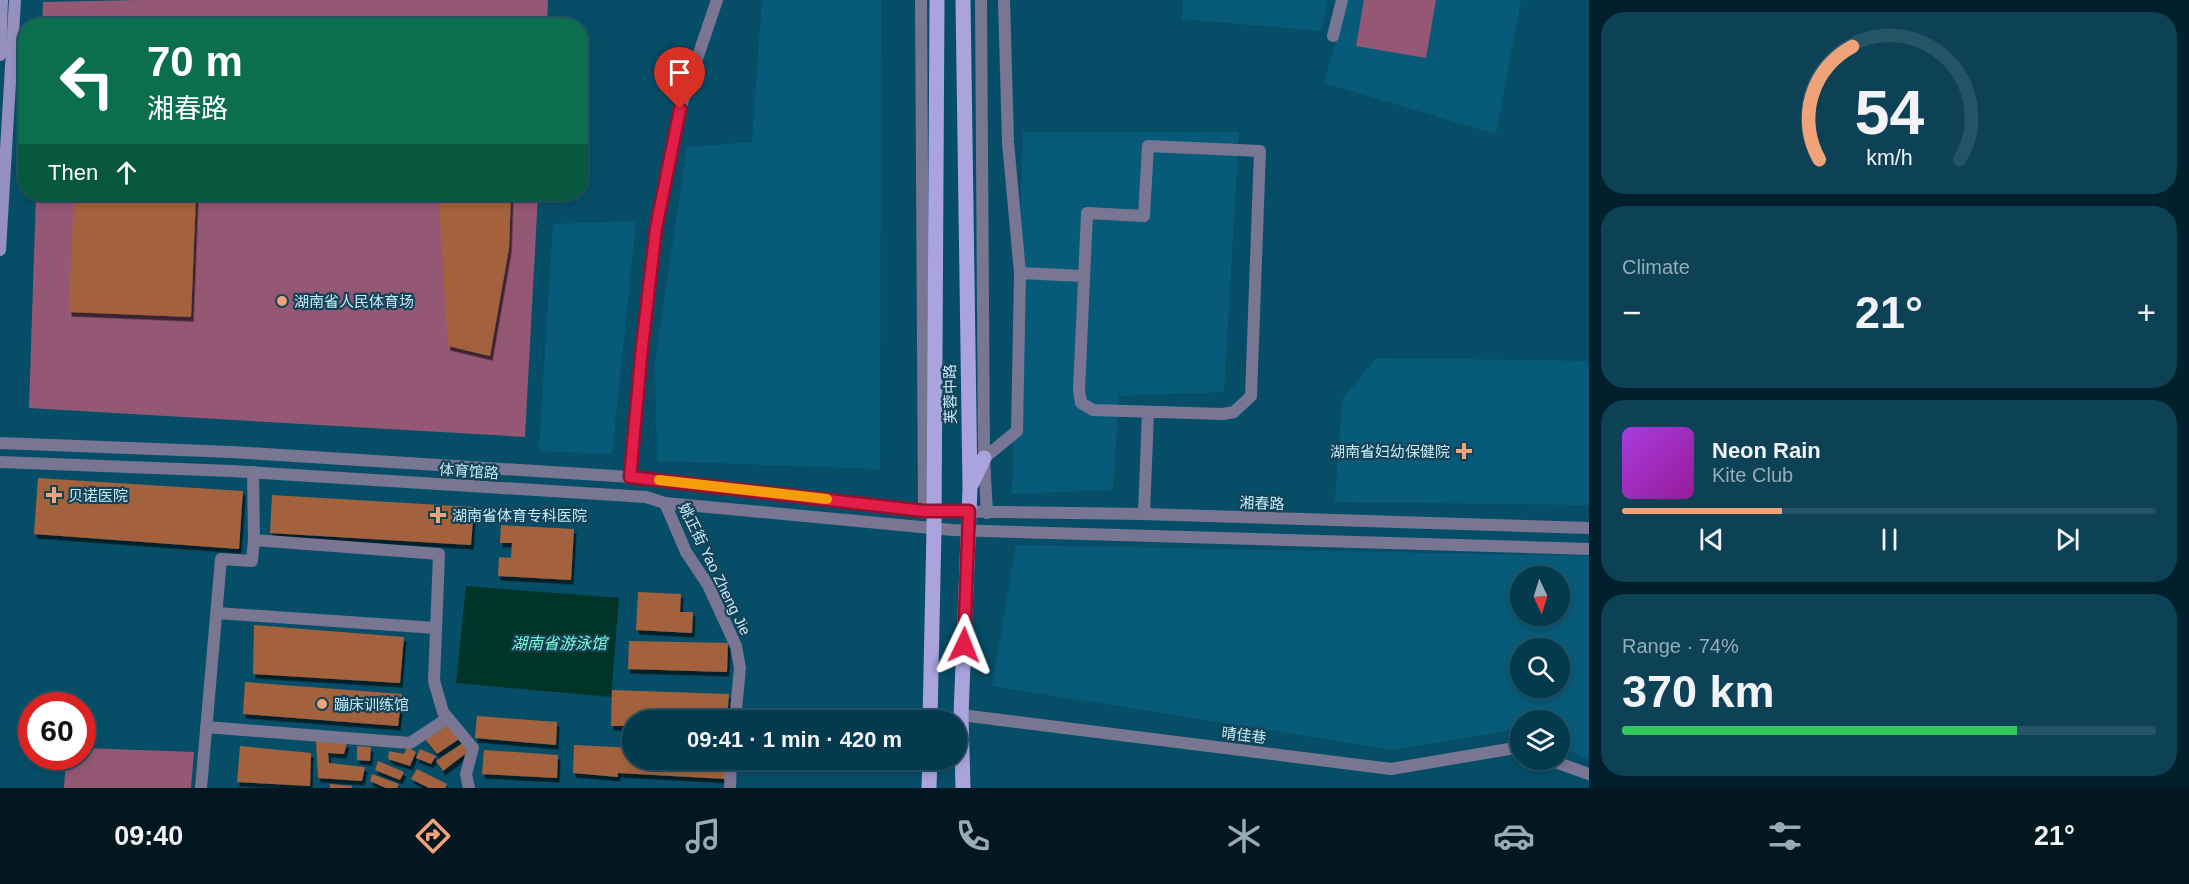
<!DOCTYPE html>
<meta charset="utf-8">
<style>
:root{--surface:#043a4e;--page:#0d4155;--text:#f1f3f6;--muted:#97adb6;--line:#255466;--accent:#f0a378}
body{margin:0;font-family:Helvetica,"Noto Sans SC",sans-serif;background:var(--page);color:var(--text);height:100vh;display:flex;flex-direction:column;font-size:22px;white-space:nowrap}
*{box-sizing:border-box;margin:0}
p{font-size:20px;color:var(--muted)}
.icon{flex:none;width:33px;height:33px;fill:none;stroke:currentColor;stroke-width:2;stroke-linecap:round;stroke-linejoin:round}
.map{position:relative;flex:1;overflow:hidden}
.details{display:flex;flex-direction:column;gap:12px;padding:12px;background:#02202b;width:600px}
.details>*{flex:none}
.hud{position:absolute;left:18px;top:18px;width:570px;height:183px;border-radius:24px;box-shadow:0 3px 9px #0003,0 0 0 2px var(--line);background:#0b6e4f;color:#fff;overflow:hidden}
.needle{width:39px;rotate:176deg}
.buttons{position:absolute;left:1510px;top:566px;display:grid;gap:12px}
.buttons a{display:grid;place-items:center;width:60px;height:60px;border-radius:50%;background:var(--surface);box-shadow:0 3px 9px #0003,0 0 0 2px var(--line);font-size:30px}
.speed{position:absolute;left:18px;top:692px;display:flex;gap:12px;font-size:30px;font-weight:700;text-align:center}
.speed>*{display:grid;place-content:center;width:78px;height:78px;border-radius:50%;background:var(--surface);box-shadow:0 3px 9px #0003,0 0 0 2px var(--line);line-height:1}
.speed .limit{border:9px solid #d22;background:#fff;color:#111}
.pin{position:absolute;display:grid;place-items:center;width:51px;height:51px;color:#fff;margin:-62px -26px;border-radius:50% 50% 50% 0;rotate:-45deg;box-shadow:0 0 6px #0007}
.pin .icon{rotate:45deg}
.me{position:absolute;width:66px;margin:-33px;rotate:2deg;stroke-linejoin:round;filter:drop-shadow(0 0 4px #0008)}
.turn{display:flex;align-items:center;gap:21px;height:126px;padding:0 30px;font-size:27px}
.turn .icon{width:78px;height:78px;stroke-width:2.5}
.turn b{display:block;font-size:42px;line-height:51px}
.then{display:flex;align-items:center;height:57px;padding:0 30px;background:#0003;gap:12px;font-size:22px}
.big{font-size:45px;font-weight:700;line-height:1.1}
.details .widget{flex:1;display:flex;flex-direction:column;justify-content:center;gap:9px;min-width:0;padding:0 21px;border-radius:24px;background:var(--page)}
.details .dial{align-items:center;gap:0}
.dial svg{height:156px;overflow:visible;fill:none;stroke:var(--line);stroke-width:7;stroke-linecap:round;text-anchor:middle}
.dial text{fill:var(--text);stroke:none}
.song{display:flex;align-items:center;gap:18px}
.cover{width:72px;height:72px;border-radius:9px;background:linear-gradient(135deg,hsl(280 70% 55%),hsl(300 70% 35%))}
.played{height:6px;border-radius:3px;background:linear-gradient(90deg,var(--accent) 30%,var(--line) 30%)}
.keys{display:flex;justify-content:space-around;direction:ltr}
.heat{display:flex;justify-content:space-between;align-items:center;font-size:33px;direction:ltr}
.charge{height:9px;border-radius:4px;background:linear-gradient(90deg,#34c759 74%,var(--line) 0)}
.trip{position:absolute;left:622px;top:710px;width:345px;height:60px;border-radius:30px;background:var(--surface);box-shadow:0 3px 9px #0003,0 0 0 2px var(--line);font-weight:700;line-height:60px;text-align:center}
.dock{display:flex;height:96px;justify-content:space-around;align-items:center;background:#02171f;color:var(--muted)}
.dock .icon{width:42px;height:42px}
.dock .active{color:var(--accent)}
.dock b{font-size:27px;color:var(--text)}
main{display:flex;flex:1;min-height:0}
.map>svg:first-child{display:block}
.built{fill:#085b78;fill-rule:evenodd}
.green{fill:#945875}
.water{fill:#003426}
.building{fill:#a3623d;filter:url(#shadow)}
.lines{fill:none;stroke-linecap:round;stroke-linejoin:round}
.minor{stroke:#797694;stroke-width:12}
.tertiary{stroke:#797694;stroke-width:12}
.secondary{stroke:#9590be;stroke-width:12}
.primary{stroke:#aaa3de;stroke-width:15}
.route-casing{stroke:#92132f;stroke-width:15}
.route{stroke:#e11d48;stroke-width:10}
.slow{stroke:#f59e0b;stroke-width:10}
.poi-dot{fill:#f0a378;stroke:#164255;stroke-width:2}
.labels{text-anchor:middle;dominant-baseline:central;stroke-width:4.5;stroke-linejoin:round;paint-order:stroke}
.poi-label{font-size:15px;fill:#c5ebfe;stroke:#164255;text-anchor:start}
.street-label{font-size:15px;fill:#c5ebfe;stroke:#164255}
.water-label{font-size:16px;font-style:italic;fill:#7ffed4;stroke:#164255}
</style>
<main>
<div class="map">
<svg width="1589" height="788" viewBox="0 0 1589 788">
<defs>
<filter id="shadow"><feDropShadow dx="2.5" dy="4.5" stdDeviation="0" flood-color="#0009"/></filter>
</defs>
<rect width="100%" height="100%" fill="#064e68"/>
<path class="built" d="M762 0H881L880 469 657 461 655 362 687 147 752 142Z
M1183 0H1328L1321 31 1182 19Z
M1347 0H1521L1496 134 1324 83Z
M1023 132H1239L1224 392 1119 396 1113 490 1012 494Z
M636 221 612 454 539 451 553 224Z
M1376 358 1589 361V505L1335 502 1342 400Z
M1016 545 1589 556V760L1560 746V720H1521V728L1393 750 992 686ZM1521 576H1560V615H1521ZM1521 648H1560V687H1521Z"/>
<path class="green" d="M138 0H548L547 26 42 25 43 2Z
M1364 0H1436L1426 58 1356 46Z
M36 194H538L525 437 29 408Z
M83 748 194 752 191 788H64L66 756H82Z"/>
<path class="water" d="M466 586 619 598 611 697 456 683Z"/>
<path class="building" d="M74 194H196L191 317 69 312Z
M441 194H511L509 248 490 356 448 346 439 206Z
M38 478 243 491 239 549 34 534Z
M272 495 474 507 471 545 270 533Z
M501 525 574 529 571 580 498 576 499 557 511 558 512 543H500Z
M638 592 681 594 680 612H693L692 633 636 630Z
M254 625 404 637 400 683 253 674Z
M629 641 728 643 727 672 628 669Z
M245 682 402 694 398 726 243 714Z
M612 690 729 694 727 720H633V726H611Z
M477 716 557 722 556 745 475 738Z
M447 723 459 739 437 754 425 739Z
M316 740 347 743 344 754 328 753 329 763 365 767 362 781 318 778Z
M463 743 469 751 443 771 436 761Z
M574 745 633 748V759H728L727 779 618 773V777L573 773Z
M240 746 311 753 310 786 237 782Z
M357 746 371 747 370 761 357 760Z
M407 747 416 752 410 766 388 759 389 751 404 754Z
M420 749 436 756 431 764 416 758Z
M484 750 558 755 557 778 482 774Z
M378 761 404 772 400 780 375 770Z
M417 769 447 784 445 788H429L411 779Z
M372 774 399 784 397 788H386L370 781Z
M330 784 352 786V788H330Z"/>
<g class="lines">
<path class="minor" d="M1333 36 1342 0
M1148 146 1260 151 1251 396 1234 412 1223 414 1093 410 1081 403 1079 390 1087 213 1144 216Z
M1020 273 1083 276
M984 458 1017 431 1020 273 1008 142 1004 0
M630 477 642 347 656 228 680 109 717 0
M665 503 686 552 708 585 736 646 740 668 735 720
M1144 514 1148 412
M254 540 439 554 434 681 443 712 473 748 466 774 469 788
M216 613 436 628
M961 715 1391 769 1515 748 1521 750
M206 727 410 743 448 718
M1547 759 1589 774
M201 788 221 559 252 561 254 540 253 472
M730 788 731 759"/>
<path class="tertiary" d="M921 0 924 511
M981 0 984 458 987 513
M0 443 232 452 647 478 933 511 1144 514 1589 528
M0 462 231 471 646 497 665 503 953 530 1589 549"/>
<path class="secondary" d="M0 55 2 0
M0 250 15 0"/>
<path class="primary" d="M963 0 970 488 961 715 963 788
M971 485 984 458
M930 720 934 529 937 0
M929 788 930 759"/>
</g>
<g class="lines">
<defs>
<path id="route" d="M680 109 656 228 642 347 630 477 924 511H969L964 645"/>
</defs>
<use href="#route" class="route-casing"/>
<use href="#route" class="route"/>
<path class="slow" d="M659 480 827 499"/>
</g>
<g class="poi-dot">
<circle cx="282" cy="301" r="6"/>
<path d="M1461 442h6v6h6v6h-6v6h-6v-6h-6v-6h6z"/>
<path d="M51 486h6v6h6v6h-6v6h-6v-6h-6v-6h6z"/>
<path d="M435 506h6v6h6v6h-6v6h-6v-6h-6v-6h6z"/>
<circle cx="322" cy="704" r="6"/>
</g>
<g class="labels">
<g class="poi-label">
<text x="294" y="301">湖南省人民体育场</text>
<text x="1450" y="451" text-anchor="end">湖南省妇幼保健院</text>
<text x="68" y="495">贝诺医院</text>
<text x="452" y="515">湖南省体育专科医院</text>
<text x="334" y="704">蹦床训练馆</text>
</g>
<g class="street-label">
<text transform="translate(950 394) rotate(-91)">芙蓉中路</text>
<text transform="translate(469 471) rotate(4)">体育馆路</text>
<text transform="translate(1262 503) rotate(2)">湘春路</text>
<text transform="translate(715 569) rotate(64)">姚正街 Yao Zheng Jie</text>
<text transform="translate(1244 735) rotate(7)">晴佳巷</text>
</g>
<g class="water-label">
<text x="559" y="643">湖南省游泳馆</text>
</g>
</g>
</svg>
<div class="buttons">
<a><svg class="needle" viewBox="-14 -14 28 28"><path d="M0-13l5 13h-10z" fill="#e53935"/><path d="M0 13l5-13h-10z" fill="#97adb6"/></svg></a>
<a><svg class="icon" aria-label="search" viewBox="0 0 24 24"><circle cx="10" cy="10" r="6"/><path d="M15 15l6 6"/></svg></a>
<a><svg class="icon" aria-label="layers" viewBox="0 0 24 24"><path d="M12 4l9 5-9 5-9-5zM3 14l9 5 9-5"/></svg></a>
</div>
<div class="speed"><div class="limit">60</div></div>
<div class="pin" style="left:680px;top:109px;background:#d93025"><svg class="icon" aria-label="arrive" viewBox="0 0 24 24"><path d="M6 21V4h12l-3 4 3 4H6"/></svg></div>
<svg class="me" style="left:964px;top:645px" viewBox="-20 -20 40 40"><path d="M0-17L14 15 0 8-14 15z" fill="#e11d48" stroke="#fff" stroke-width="4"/></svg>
<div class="trip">09:41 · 1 min · 420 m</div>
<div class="hud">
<div class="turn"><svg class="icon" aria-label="left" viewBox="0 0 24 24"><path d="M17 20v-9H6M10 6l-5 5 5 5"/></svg><div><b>70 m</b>湘春路</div></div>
<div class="then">Then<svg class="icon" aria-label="ahead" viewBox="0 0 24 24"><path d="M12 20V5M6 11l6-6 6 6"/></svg></div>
</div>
</div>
<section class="details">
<div class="widget dial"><svg viewBox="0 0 100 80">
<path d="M14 69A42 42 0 1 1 86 69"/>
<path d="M14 69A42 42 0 0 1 31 11" stroke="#f0a378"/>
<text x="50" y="56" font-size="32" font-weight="700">54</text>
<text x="50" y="72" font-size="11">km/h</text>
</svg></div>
<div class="widget"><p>Climate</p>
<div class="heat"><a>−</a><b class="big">21°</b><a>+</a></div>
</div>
<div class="widget">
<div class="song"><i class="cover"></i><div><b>Neon Rain</b><p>Kite Club</p></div></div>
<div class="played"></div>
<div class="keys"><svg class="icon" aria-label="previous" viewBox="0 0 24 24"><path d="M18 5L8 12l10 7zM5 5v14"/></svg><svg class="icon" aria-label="pause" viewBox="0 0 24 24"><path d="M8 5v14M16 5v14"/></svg><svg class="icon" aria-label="next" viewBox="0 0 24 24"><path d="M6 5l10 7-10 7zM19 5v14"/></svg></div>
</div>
<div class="widget"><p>Range · 74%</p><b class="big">370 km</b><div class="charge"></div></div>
</section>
</main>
<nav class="dock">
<b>09:40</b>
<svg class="icon active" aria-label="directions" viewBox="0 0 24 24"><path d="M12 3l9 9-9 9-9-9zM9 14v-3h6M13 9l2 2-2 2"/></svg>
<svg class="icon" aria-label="music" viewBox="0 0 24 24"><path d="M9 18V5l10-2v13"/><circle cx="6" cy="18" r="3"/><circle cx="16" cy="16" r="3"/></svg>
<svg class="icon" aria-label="phone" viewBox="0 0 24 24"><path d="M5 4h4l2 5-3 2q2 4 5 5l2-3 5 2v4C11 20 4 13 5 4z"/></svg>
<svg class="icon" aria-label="climate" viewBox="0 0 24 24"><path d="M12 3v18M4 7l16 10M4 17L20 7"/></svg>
<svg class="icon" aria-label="car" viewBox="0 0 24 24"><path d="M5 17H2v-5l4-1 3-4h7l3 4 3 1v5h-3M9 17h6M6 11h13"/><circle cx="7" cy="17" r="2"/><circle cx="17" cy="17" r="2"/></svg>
<svg class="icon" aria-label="filters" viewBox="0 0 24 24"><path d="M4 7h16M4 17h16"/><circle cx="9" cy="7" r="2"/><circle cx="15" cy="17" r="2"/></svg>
<b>21°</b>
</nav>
